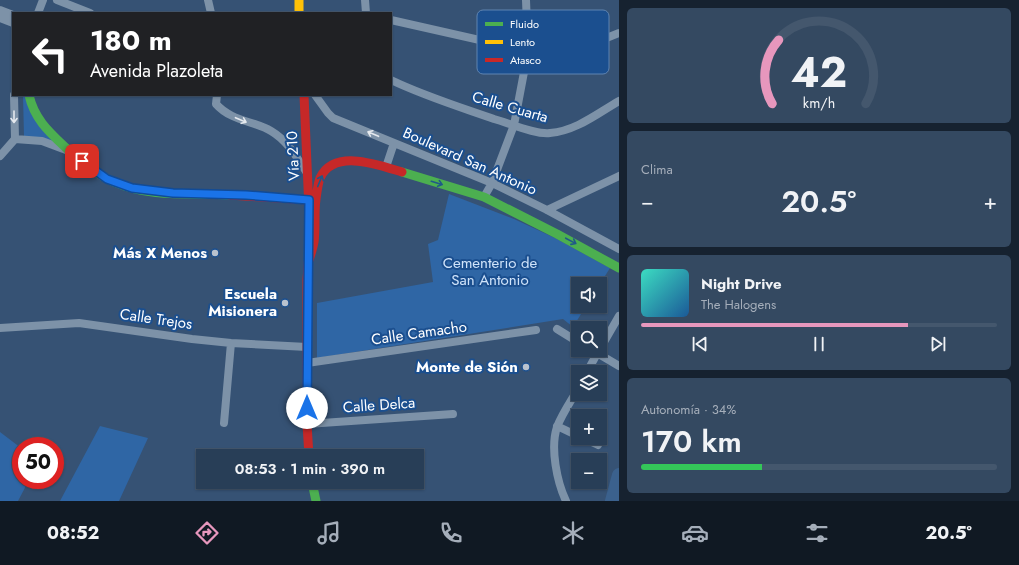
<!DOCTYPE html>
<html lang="es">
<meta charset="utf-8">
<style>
:root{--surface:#283e57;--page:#344961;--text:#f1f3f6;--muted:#a5aeba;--line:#44576d;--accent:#e797bd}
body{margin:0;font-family:Jost,sans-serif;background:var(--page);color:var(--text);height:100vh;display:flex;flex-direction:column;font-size:15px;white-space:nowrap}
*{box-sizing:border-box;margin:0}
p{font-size:13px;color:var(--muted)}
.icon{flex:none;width:22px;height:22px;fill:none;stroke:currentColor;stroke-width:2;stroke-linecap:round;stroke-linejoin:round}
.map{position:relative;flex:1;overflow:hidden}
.details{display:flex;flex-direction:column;gap:8px;padding:8px;background:#162230;width:400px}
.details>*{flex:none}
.guide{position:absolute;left:12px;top:12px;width:380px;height:84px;border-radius:0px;box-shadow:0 1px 3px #0004,0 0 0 1px var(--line);background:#202124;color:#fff;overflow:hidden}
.fabs{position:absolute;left:571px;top:277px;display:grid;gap:8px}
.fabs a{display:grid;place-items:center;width:36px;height:36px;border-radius:0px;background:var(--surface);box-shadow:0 1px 3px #0004,0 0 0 1px var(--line);font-size:20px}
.speed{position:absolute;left:12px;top:437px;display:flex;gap:8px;font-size:20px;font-weight:700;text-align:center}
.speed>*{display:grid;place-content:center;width:52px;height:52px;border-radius:50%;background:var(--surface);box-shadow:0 1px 3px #0004,0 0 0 1px var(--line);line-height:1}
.speed .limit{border:6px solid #d22;background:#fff;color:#111}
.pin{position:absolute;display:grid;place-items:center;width:34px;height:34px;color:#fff;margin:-17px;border-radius:8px;box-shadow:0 2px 6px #0006}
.me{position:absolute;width:44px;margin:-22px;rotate:0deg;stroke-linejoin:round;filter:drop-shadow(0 0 3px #0008)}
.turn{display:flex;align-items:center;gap:14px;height:84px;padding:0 12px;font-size:18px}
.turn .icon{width:52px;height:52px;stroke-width:2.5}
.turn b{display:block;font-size:28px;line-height:34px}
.big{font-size:30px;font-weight:600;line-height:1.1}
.details .widget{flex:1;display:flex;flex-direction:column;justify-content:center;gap:6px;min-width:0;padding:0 14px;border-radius:6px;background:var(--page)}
.details .dial{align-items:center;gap:0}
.dial svg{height:104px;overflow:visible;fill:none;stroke:var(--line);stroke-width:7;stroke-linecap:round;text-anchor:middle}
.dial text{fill:var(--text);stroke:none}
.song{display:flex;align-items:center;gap:12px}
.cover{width:48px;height:48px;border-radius:6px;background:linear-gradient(135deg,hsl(170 70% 55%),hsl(210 70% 35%))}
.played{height:4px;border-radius:2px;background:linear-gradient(90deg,var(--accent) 75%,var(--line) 75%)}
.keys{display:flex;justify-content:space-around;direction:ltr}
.heat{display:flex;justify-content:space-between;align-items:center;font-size:22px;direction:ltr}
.charge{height:6px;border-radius:3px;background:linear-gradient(90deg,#34c759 34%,var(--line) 0)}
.trip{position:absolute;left:196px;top:449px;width:228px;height:40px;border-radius:0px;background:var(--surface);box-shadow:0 1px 3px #0004,0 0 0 1px var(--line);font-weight:600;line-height:40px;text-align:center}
.tab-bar{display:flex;height:64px;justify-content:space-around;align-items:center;background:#101923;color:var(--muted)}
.tab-bar .icon{width:28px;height:28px}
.tab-bar .current{color:var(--accent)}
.tab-bar b{font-size:18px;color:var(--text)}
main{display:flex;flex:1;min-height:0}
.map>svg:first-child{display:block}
.green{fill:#2f66a5}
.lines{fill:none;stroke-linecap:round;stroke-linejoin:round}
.river{stroke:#3b618d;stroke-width:14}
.street{stroke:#7d92a8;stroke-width:8}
.fast{stroke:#4caf50;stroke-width:9}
.slow{stroke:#ffc107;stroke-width:9}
.jam{stroke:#c62828;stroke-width:9}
.oneway{stroke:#e5e9ee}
.oneway2{stroke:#205989}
.route-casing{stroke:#114b97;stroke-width:10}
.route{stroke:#1a73e8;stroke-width:7}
.poi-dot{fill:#b9c2ce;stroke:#1b4f8f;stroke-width:1.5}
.labels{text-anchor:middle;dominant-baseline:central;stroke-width:4;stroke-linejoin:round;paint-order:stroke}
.street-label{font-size:15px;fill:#fff;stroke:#1b4f8f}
.poi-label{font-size:15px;font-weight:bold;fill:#fff;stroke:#1b4f8f;text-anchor:end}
.park-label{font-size:15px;fill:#cfe3fa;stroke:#1b4f8f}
.key{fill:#1b4f8f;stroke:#5f84b1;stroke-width:1}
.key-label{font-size:11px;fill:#fff}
</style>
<main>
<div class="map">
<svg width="619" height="501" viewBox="0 0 619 501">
<rect width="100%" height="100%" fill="#365274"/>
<path class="green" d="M23 95H26L57 146 24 136Z
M449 194 514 219 555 238 610 268 600 284H578V306H586L573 327 563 319 317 358V303L433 282 428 244 438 240Z
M100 426 148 438 119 501H60Z
M0 432 21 448V480H29L18 501H0Z"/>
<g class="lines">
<path class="river" d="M612 501 619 475"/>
<path class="street" d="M57 0 90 13
M208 0 211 13
M365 0 366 13
M0 10 13 15
M38 13 43 0
M0 18 13 23
M391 20 528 51 567 50 594 43 619 33
M391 80C424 96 460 107 494 119 509 123 536 135 550 133 576 131 598 113 619 101
M14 95 15 139
M217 95 216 104C231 121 254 121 271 131 288 141 297 158 307 173
M315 95 328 113 333 118 492 183 547 210 619 249
M0 156 15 139 42 141 66 150
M386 167 394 143
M484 197 492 183 514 125 528 51 526 0
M547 210 619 176
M0 328 79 323 192 339 231 343 307 347
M557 329 578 342
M600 349 619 316
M592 350 619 366
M307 363 536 330
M587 372 599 350
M224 423 231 343
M307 424 453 414
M557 426 578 436
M583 438 598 445
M566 501C557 482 550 448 557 427 562 414 571 401 578 389"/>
<path class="fast" d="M29 95C34 118 48 131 65 147 80 160 95 174 114 182 149 198 192 193 229 195
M402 172 484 197 557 234 619 268
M312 482 316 501"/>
<path class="slow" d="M299 0V13"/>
<path class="jam" d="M304 95 309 210
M229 195 309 200
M309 253 307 280V424L309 456
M309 260C311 254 313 248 314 242 316 228 314 213 316 199 317 192 318 183 320 178 334 148 379 165 402 172"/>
</g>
<defs><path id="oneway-shaft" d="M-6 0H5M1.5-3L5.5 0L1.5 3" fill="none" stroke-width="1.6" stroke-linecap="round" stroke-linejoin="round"/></defs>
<g class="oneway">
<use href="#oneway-shaft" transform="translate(14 117) rotate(90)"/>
<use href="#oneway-shaft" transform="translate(241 120) rotate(23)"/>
<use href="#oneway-shaft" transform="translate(373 134) rotate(-157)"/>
</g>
<g class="oneway2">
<use href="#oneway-shaft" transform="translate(320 181) rotate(-68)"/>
<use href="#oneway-shaft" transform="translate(437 183) rotate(17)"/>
<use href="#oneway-shaft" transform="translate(571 241) rotate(28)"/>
</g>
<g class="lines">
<defs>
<path id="route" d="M82 161 107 179 132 188 173 193 246 195 309 200 307 408"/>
</defs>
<use href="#route" class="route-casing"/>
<use href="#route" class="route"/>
</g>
<g class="poi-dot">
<circle cx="215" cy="253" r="4"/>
<circle cx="285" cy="303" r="4"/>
<circle cx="526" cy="367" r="4"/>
</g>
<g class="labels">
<g class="street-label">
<text transform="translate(510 107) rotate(16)">Calle Cuarta</text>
<text transform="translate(293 156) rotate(-93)">Vía 210</text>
<text transform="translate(470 161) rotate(24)">Boulevard San Antonio</text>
<text transform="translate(156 319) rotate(8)">Calle Trejos</text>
<text transform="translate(419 333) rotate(-8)">Calle Camacho</text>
<text transform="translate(379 405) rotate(-4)">Calle Delca</text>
</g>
<g class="poi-label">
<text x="207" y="253">Más X Menos</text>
<text x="277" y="294">Escuela<tspan x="277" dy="17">Misionera</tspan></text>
<text x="518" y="367">Monte de Sión</text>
</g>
<g class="park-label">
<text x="490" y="263">Cementerio de<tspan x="490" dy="17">San Antonio</tspan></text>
</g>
</g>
<rect x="477" y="10" width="132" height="64" rx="6" class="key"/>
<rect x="485" y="22" width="18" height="4" fill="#4caf50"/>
<rect x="485" y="40" width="18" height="4" fill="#ffc107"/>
<rect x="485" y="58" width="18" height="4" fill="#c62828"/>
<g class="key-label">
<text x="510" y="28">Fluido</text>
<text x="510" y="46">Lento</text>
<text x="510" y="64">Atasco</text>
</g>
</svg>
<div class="fabs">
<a><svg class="icon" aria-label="sound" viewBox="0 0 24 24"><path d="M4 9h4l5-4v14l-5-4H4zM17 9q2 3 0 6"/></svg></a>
<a><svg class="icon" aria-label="search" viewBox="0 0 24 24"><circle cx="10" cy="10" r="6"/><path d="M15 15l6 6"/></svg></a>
<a><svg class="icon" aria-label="layers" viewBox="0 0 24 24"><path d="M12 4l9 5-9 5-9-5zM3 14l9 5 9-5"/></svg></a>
<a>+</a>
<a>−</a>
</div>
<div class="speed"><div class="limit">50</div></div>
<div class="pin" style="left:82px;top:161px;background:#d93025"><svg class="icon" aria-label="arrive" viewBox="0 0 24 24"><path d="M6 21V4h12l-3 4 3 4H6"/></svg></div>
<svg class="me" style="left:307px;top:408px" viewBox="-20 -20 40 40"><circle r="19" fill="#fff"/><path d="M0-13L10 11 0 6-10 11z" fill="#1a73e8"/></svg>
<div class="trip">08:53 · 1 min · 390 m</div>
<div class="guide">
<div class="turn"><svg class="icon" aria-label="left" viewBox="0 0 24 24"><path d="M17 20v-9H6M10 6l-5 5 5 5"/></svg><div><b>180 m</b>Avenida Plazoleta</div></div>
</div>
</div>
<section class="details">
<div class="widget dial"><svg viewBox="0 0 100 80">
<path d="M14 69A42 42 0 1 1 86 69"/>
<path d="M14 69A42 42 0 0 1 19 20" stroke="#e797bd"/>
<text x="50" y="56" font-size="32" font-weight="700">42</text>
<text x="50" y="72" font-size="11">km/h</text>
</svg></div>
<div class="widget"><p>Clima</p>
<div class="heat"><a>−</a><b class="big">20.5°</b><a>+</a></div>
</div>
<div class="widget">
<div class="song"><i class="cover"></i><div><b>Night Drive</b><p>The Halogens</p></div></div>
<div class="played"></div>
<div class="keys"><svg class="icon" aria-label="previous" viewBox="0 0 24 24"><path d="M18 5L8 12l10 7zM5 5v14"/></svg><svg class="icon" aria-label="pause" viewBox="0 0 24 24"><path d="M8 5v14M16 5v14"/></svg><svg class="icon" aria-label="next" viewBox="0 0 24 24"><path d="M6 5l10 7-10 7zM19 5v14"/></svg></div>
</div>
<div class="widget"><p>Autonomía · 34%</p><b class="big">170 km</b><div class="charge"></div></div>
</section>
</main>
<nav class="tab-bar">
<b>08:52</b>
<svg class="icon current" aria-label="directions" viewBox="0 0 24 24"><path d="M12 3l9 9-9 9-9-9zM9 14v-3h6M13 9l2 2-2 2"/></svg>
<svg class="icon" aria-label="music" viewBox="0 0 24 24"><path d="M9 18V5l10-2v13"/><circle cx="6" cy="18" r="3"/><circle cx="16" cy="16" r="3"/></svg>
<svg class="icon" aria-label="phone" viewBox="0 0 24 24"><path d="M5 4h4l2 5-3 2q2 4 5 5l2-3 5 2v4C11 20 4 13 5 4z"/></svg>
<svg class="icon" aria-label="climate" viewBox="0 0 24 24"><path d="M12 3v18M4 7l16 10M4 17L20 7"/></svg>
<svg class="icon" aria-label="car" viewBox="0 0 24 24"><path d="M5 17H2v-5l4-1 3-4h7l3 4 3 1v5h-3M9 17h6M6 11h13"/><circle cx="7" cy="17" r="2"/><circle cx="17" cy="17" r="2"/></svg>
<svg class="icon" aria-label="filters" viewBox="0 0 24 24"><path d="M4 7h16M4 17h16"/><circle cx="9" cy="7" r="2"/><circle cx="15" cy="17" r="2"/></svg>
<b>20.5°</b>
</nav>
